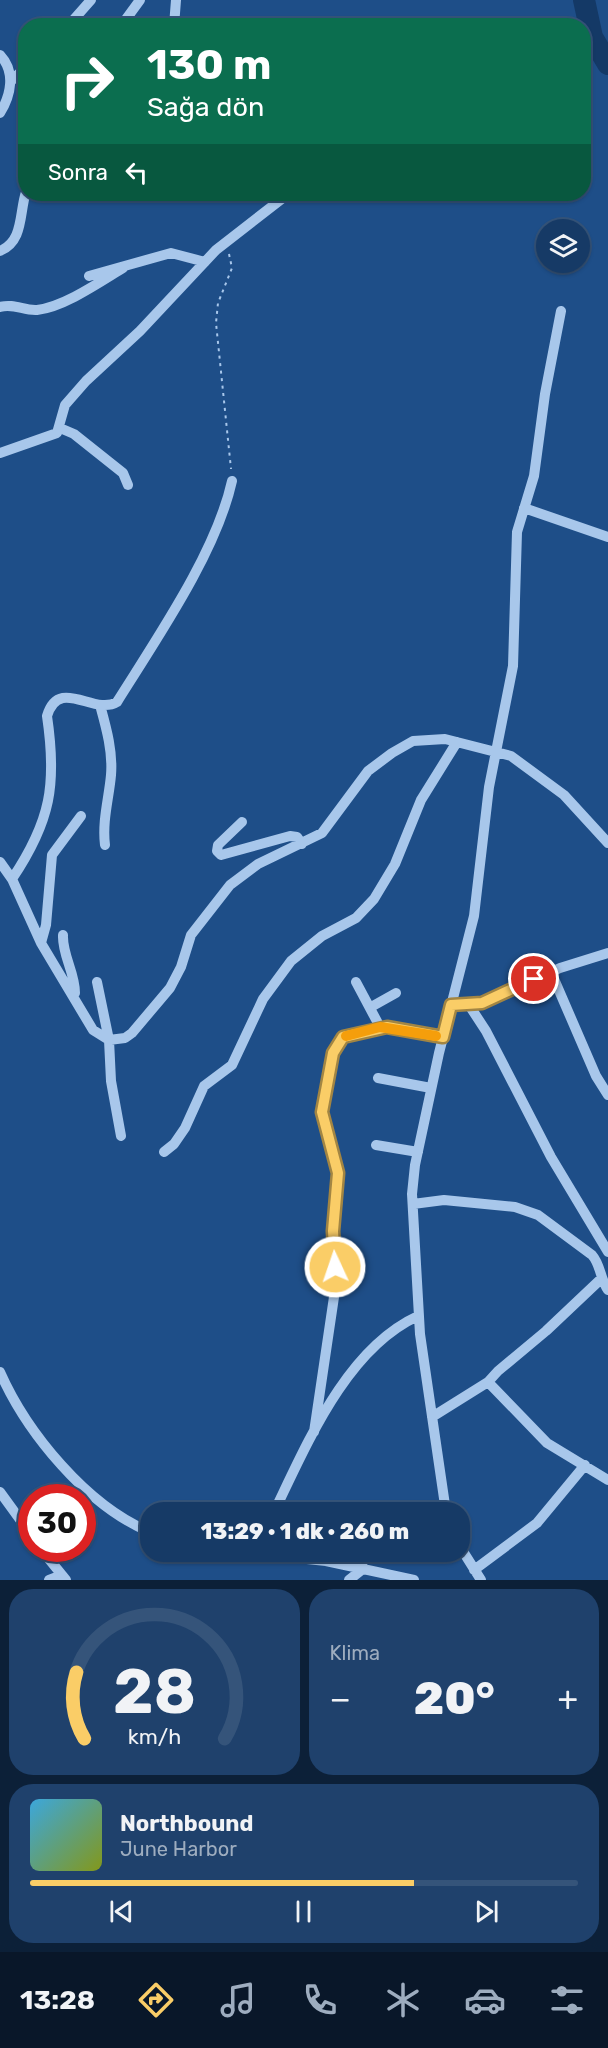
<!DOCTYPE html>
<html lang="tr">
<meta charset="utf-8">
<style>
:root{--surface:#163a66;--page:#1f416c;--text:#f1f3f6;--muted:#9eadbf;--line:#35547a;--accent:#facd67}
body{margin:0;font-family:Rubik,sans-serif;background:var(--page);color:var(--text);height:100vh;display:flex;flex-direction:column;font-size:22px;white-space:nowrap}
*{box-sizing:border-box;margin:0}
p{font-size:20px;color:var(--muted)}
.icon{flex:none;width:33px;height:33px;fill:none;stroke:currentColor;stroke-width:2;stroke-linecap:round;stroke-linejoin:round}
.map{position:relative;height:1580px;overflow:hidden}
.drawer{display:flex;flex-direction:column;gap:9px;padding:9px;background:#0c2038;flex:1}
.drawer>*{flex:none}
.guide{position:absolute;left:18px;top:18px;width:573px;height:183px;border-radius:24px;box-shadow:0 2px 4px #0004,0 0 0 2px var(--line);background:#0b6e4f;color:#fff;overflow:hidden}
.controls{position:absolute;left:536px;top:219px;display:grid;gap:12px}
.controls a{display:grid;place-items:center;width:54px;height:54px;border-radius:50%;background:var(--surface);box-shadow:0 2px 4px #0004,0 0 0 2px var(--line);font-size:30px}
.speed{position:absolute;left:18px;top:1484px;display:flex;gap:12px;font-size:30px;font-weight:700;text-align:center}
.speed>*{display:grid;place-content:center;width:78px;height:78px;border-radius:50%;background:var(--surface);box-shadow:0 2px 4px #0004,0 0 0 2px var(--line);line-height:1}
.speed .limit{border:9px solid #d22;background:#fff;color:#111}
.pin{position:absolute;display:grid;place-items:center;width:51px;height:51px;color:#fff;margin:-26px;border:3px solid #fff;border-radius:50%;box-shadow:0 2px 6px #0007}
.me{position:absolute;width:66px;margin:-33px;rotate:357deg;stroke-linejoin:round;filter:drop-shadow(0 0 4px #0008)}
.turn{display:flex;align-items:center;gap:21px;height:126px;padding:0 30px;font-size:27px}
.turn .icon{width:78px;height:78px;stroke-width:2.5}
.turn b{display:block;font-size:42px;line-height:51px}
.then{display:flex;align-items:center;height:57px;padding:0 30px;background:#0003;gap:12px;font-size:22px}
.big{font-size:45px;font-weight:800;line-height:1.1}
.drawer .widget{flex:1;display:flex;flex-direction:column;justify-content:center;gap:9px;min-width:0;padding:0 21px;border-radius:24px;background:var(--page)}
.drawer .dial{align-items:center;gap:0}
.dial svg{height:156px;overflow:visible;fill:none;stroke:var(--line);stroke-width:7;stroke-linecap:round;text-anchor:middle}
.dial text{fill:var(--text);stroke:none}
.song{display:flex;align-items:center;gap:18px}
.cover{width:72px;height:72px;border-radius:9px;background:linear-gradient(135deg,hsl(200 70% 55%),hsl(70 70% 35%))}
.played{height:6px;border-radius:3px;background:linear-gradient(90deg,var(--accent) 70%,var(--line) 70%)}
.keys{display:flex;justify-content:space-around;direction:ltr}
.heat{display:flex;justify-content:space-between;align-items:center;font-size:33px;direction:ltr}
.drawer .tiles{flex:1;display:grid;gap:9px;grid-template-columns:1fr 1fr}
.widget:last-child{grid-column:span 2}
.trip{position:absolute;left:140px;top:1502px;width:330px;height:60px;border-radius:24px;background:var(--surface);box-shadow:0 2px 4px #0004,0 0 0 2px var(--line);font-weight:800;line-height:60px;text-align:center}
.tabs{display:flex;height:96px;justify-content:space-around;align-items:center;background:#091729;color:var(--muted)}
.tabs .icon{width:42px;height:42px}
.tabs .on{color:var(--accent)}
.tabs b{font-size:27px;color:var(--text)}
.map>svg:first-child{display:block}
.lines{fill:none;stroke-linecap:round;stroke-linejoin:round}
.river{stroke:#143966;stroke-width:22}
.path{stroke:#a8c7eb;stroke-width:2;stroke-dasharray:3 4.5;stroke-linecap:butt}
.minor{stroke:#a8c7eb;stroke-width:10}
.route-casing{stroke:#a28543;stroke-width:15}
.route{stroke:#facd67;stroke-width:10}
.slow{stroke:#f59e0b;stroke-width:10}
</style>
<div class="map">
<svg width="608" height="1580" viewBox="0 0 608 1580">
<rect width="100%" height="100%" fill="#1e4e88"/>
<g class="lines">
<path class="river" d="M584 0 592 37 608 64"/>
<path class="path" d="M229 254 232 268 218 303 216 323 231 469"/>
<path class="minor" d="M68 26 91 0
M121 26 140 0
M174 26 176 0
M0 55C16 72 11 95 0 113
M11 81 26 67
M0 251C24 241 19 213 26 192
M89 276 171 253 205 262
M0 307C14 303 24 311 37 310 64 307 100 282 123 268
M60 428 74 434 123 473 128 485
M0 453 57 433 65 405 86 381 140 331 216 250 288 194
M524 508 608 537
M100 705C106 727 113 751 111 775 109 798 102 821 105 845
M242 822 218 845 217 851 221 855 290 836 297 837 302 844
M0 862 12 879 41 943 93 1030 109 1040 125 1038 132 1033 170 988 181 967 191 935 230 885 258 864 322 833 368 771 392 753 413 741 445 739 511 756 564 795 608 843
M12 879C51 821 57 784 47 716 59 676 94 716 117 702 157 638 216 553 232 481
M63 935C62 955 75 972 75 993
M41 943 46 925 52 855 81 816
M551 972 596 1076 608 1095
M97 982 109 1040 111 1081 121 1136
M356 982 380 1027
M451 1005 482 1003 560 968 608 953
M469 1005 486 1031 551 1157 608 1252
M371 1007 396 993
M378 1078 431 1088
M376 1145 418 1152
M164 1152 174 1144 185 1128 204 1086 232 1065 263 999 291 961 322 936 356 918 374 899 395 864 421 800 457 742
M413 1204 444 1200 515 1207 538 1215 592 1255C601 1265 600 1279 608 1290
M0 1372C27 1433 87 1506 150 1532
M488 1382 547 1443 608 1480
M432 1417 488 1382 498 1371 546 1331 601 1279
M314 1432 334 1297 333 1231 338 1198V1173L323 1123V1102L334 1053 343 1037 380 1027 443 1037
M0 1492 32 1536
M274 1512C307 1444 346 1349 418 1316
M446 1512 420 1334 412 1194 415 1165 439 1053 474 916 489 787 513 666 517 532 534 476 545 394 561 311
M459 1545 481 1580
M40 1548 66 1580
M229 1551 326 1561 414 1580
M474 1570 537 1523 585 1465
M49 1580 62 1575
M349 1580 364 1568"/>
</g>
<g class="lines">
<defs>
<path id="route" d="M335 1267 333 1231 338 1173 322 1112 333 1053 343 1037 387 1027 443 1037 451 1005 482 1003 534 979"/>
</defs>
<use href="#route" class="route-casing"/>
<use href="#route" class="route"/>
<path class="slow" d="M346 1036 380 1027 436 1036"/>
</g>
</svg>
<div class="controls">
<a><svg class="icon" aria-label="layers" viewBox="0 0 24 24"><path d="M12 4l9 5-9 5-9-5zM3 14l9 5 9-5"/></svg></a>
</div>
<div class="speed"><div class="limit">30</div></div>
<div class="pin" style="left:534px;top:979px;background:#d93025"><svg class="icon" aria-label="arrive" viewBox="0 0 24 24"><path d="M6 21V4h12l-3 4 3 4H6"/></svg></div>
<svg class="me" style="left:335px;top:1267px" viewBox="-20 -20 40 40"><circle r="17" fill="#facd67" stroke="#fff" stroke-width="3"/><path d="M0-11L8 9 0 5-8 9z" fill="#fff"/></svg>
<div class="trip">13:29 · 1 dk · 260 m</div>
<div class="guide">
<div class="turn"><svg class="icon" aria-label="right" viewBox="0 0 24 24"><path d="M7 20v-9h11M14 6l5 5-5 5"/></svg><div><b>130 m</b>Sağa dön</div></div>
<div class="then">Sonra<svg class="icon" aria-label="left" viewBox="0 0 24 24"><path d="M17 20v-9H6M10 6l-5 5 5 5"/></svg></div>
</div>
</div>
<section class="drawer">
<div class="tiles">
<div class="widget dial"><svg viewBox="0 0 100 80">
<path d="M14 69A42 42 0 1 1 86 69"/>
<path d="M14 69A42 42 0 0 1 10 35" stroke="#facd67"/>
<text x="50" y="56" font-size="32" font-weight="700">28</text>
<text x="50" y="72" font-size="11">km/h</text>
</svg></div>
<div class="widget"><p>Klima</p>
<div class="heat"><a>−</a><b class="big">20°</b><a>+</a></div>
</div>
<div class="widget">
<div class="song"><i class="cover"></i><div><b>Northbound</b><p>June Harbor</p></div></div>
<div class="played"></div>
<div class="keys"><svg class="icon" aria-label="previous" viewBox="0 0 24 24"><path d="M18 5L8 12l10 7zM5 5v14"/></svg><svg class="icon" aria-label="pause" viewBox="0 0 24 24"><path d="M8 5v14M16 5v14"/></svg><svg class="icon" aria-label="next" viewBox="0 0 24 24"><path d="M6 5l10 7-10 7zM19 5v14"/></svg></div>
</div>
</div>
</section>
<nav class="tabs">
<b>13:28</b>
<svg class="icon on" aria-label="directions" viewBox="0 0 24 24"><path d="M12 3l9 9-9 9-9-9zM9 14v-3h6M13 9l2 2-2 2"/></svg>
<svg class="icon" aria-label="music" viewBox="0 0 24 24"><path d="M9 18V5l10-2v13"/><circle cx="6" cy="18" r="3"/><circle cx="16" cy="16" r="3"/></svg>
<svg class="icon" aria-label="phone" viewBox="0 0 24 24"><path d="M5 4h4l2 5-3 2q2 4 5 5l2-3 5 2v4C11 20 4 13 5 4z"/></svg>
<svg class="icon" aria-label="climate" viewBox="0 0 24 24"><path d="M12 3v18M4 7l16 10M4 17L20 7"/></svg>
<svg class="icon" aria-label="car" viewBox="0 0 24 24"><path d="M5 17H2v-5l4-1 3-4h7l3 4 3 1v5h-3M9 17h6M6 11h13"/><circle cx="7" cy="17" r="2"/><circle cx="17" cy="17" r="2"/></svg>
<svg class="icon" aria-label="filters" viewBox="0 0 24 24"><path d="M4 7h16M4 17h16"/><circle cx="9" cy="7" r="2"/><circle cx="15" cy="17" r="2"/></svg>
</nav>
